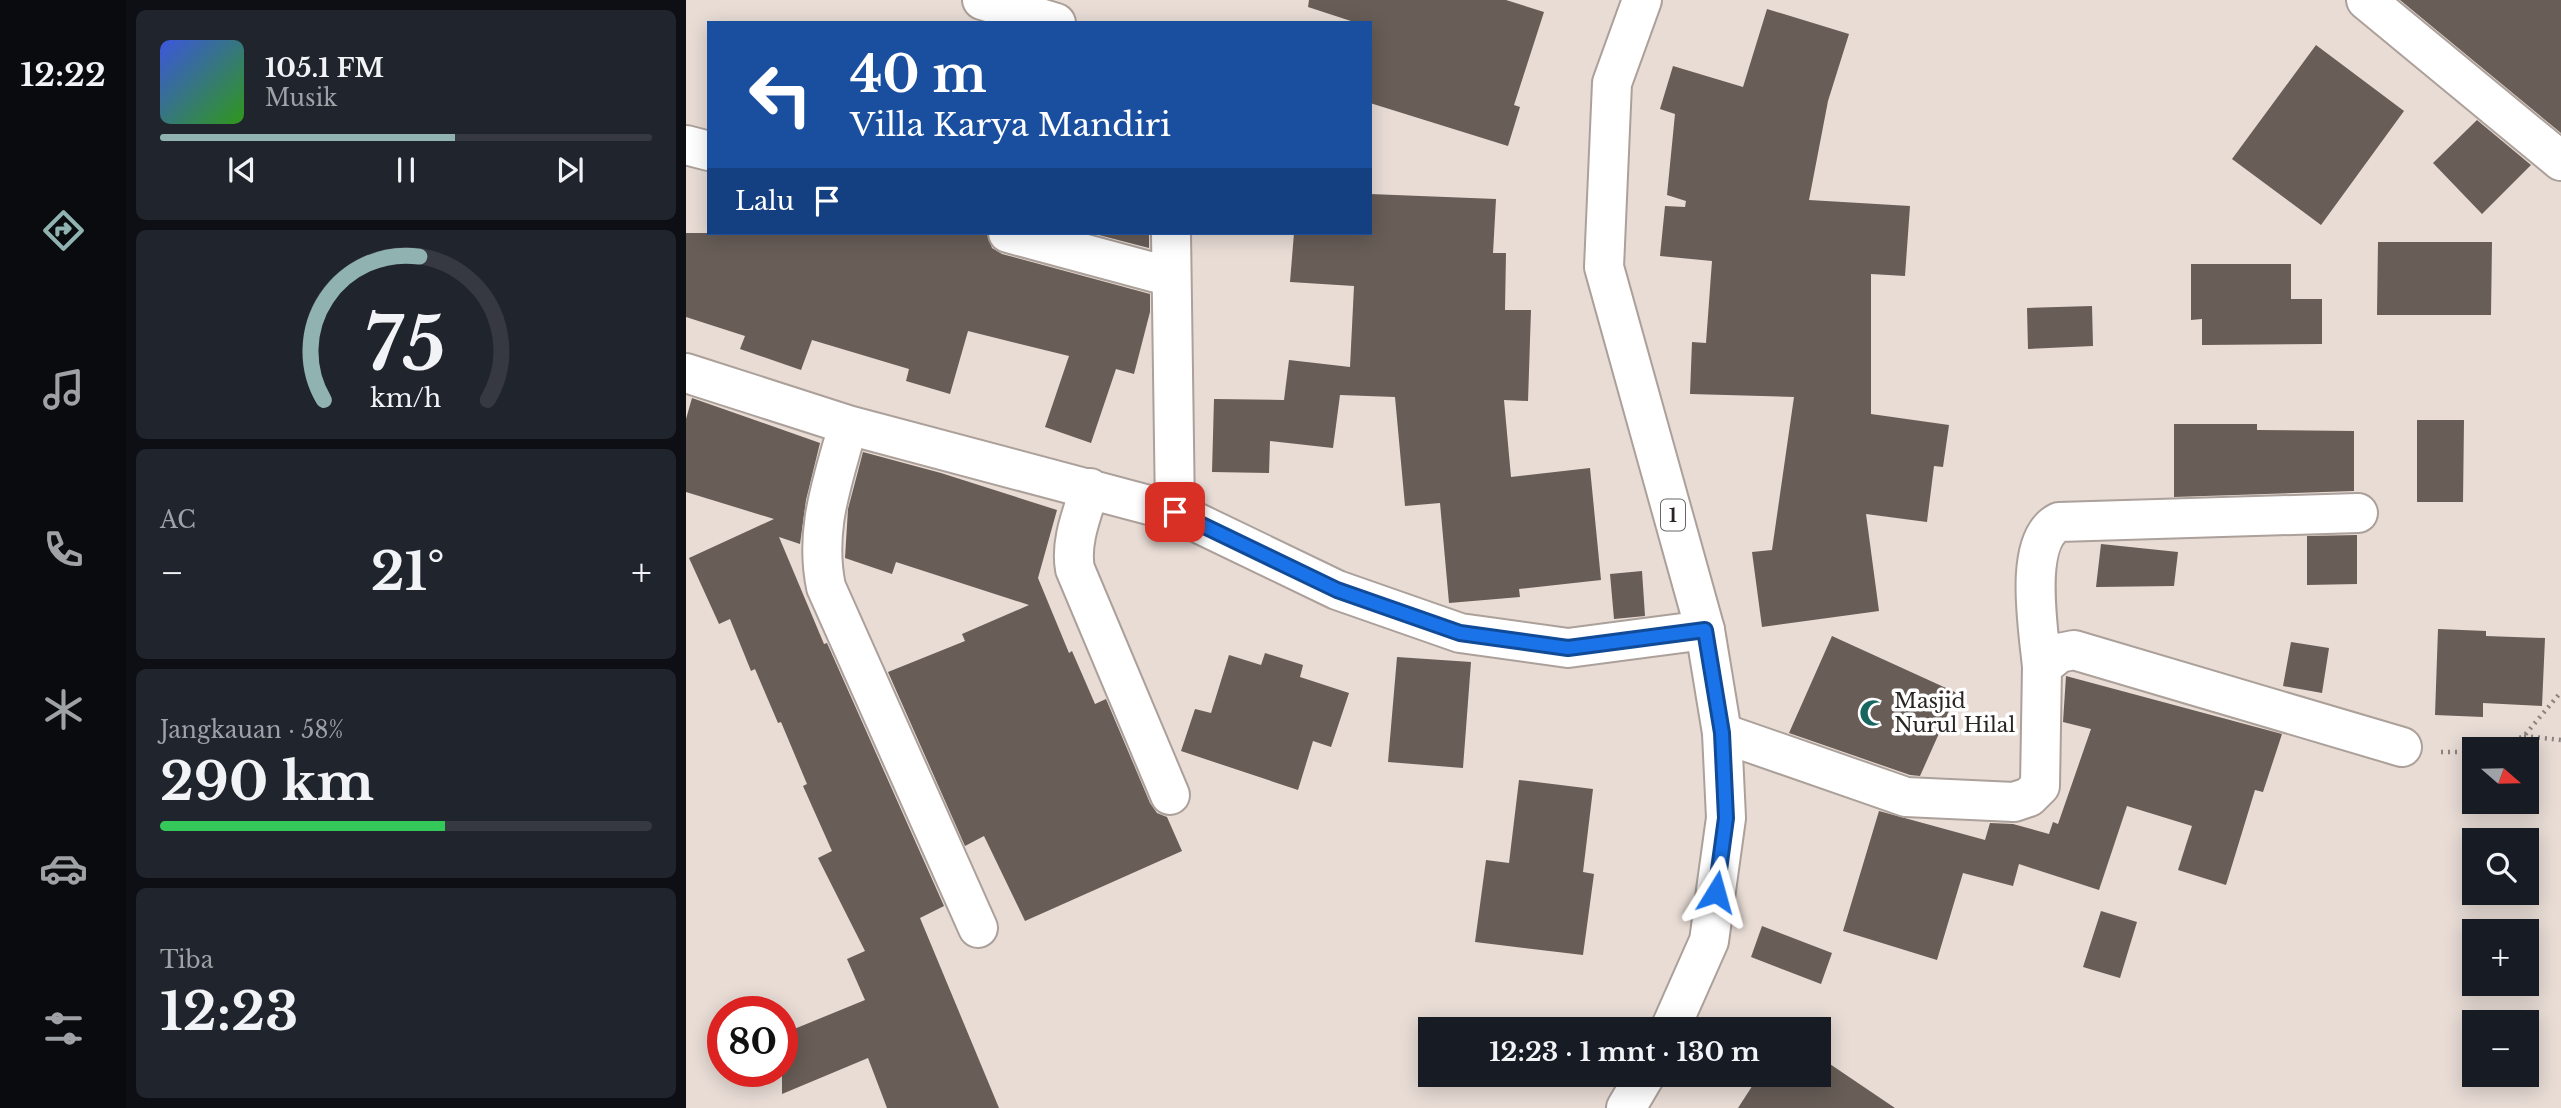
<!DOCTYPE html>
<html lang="id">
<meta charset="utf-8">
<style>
:root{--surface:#171b24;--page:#20242c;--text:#f1f3f6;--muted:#9ea1a6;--line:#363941;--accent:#90b3b2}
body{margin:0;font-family:"Libre Baskerville",serif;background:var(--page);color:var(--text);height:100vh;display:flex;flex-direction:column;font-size:26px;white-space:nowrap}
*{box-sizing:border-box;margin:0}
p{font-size:23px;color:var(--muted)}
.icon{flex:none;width:38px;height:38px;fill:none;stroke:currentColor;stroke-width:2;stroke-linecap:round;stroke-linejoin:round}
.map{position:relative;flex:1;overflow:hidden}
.sheet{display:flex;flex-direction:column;gap:10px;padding:10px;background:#0d0f14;width:560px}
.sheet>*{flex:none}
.hud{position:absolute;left:21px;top:21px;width:665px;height:214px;border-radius:0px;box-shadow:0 4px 18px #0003;background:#1a4fa0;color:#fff;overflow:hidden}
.needle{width:46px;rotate:110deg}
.fabs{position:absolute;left:1776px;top:737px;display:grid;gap:14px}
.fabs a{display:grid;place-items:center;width:77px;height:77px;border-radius:0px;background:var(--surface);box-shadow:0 4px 18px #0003;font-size:35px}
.speed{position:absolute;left:21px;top:996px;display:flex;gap:14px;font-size:35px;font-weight:700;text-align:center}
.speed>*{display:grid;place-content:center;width:91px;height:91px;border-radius:50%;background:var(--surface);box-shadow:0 4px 18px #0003;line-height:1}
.speed .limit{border:10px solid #d22;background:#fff;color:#111}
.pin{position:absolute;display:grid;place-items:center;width:60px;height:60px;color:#fff;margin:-30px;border-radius:14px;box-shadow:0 4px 10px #0006}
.me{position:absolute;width:77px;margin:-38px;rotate:8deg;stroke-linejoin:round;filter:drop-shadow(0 0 5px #0008)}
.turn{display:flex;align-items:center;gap:24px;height:147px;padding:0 28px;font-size:32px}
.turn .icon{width:91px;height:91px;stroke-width:2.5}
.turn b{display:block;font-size:49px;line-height:60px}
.then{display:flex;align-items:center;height:66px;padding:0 28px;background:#0003;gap:14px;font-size:26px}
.big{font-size:52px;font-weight:700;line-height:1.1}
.sheet .widget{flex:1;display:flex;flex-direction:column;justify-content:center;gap:10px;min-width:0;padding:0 24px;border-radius:10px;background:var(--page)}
.sheet .dial{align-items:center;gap:0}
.dial svg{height:182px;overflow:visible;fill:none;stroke:var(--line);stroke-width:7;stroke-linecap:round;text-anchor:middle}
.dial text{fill:var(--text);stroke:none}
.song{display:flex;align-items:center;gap:21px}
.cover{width:84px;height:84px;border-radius:10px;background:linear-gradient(135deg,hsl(230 70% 55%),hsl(110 70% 35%))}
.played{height:7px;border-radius:4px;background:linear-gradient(90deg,var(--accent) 60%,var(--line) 60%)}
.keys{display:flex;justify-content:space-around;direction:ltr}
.heat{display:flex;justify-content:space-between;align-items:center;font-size:38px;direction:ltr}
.charge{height:10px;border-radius:5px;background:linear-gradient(90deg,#34c759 58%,var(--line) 0)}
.trip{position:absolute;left:732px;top:1017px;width:413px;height:70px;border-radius:0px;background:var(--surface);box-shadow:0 4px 18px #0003;font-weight:700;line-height:70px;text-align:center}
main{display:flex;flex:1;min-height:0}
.menu{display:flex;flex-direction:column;width:126px;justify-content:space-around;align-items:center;background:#090b0e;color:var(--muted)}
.menu .icon{width:49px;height:49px}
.menu .current{color:var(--accent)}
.menu b{font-size:32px;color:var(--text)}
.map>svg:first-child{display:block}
.building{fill:#685d57}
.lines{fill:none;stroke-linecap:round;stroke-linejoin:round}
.street-casing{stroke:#aca09a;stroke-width:42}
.highway-casing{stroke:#aca09a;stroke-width:42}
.path{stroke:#8b827e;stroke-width:4.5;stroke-dasharray:2 5;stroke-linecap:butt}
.street{stroke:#fff;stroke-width:38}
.highway{stroke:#fff;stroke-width:38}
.route-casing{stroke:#114b97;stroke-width:18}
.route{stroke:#1a73e8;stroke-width:12}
.labels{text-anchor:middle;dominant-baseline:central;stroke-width:7;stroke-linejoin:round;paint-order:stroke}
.shield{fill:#fff;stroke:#6a6665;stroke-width:2}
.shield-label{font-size:19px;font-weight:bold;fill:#2a2523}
.poi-label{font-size:21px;fill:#2a2523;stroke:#fff;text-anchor:start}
</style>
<main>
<nav class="menu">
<b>12:22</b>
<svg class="icon current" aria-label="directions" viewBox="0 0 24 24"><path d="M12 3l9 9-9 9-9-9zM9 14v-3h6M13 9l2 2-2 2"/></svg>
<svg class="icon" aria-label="music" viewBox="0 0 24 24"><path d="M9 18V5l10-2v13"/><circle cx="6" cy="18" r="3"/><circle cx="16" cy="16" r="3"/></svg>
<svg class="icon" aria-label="phone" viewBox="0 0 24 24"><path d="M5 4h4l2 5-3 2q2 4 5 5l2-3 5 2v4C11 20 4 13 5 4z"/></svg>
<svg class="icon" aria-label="climate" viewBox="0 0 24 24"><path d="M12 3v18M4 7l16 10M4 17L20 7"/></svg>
<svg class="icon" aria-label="car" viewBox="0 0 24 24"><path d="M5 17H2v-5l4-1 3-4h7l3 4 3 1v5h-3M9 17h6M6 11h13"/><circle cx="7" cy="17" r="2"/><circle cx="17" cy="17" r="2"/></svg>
<svg class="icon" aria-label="filters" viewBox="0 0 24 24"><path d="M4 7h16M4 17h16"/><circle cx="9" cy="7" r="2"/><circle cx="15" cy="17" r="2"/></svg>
</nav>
<section class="sheet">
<div class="widget">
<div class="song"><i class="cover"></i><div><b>105.1 FM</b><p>Musik</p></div></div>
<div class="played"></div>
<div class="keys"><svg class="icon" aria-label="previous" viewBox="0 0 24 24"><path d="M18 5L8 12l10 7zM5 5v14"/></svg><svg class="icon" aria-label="pause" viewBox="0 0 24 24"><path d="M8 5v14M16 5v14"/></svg><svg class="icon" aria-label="next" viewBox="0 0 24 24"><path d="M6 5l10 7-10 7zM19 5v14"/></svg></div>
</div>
<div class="widget dial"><svg viewBox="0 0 100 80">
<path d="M14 69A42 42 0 1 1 86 69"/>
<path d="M14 69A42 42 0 0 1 56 6" stroke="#90b3b2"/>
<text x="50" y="56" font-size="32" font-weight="700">75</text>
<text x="50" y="72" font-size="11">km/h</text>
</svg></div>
<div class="widget"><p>AC</p>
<div class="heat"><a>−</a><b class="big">21°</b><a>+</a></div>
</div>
<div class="widget"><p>Jangkauan · 58%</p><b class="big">290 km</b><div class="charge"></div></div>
<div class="widget"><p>Tiba</p><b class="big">12:23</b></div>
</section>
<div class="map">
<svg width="1875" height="1108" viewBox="0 0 1875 1108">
<rect width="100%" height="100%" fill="#e8dcd5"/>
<path class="building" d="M623 0H820L858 12 828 105 834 107 822 146 684 103V23H671L622 7Z
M1714 0H1875V133Z
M1081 9 1163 34 1142 101 1123 200 1224 206 1219 276 1185 274V414L1263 425 1257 467 1248 466 1241 522 1180 514 1193 611 1076 627 1066 552 1086 550 1108 397 1004 394 1006 342 1020 343 1026 261 974 256 979 206 999 207 1000 201 981 195 989 114 974 109 987 66 1057 87Z
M1630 45 1718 111 1635 225 1546 159Z
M1791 120 1845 165 1796 214 1747 163Z
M684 194 810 199 807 253H820L819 310H845L842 401 818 400 825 477 904 468 915 580 833 589 834 597 763 603 754 503 719 506 709 397 654 395 647 448 584 441 583 473 526 472 528 399 598 400 603 360 664 367 668 286 604 282 608 233H684Z
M0 233H301L306 248 316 254 464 294V312L448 374 430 369 405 443 359 427 383 356 282 331 264 394 220 381 223 369 126 340 115 370 54 349 59 336 0 317Z
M405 233H463V248Z
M1692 242H1806L1805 315H1691Z
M1505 264H1605V299H1636V344L1516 345V319L1505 320Z
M1406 306 1407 346 1342 349 1341 308Z
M6 398 134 443 120 500 114 544 93 537 138 644 141 643 258 906 234 918 313 1108H201L182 1058 96 1094V1034L179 1000 161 959 179 951 132 858 146 851 117 786 121 784 95 722 92 723 69 669 65 671 44 619 33 624 3 558 88 519 0 492V419Z
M1731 420H1778L1777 502H1731Z
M1488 424H1571V430L1668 431V491L1488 497Z
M177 452 255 473 371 510 352 578 383 653 386 651 409 704 420 699 464 803 471 813 481 817 496 851 339 921 298 836 279 846 202 672 279 641 276 634 343 605 210 562 206 574 159 558 162 509Z
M1671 535V584L1621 585V536Z
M1415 544 1492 552 1488 586 1410 587Z
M956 571 959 616 928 619 924 574Z
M1752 629 1800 631V636L1859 638 1856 706 1797 703V717L1749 715Z
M1146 636 1271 693 1234 776 1224 775 1103 733Z
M1605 642 1643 648 1636 693 1597 686Z
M579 653 617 665 614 677 663 693 645 747 627 741 612 790 495 751 509 709 525 713 543 655 575 665Z
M711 657 785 662 777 768 702 762Z
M1380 676 1596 734 1577 792 1569 790 1540 885 1492 870 1506 826 1441 806 1413 890 1333 864 1327 886 1277 873 1251 960 1157 931 1193 811 1299 840 1304 823 1327 824 1363 834 1367 822 1372 824 1405 729 1377 722Z
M833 780 907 789 897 872 908 874 897 955 789 942 800 860 823 863Z
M1415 911 1451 922 1434 978 1397 967Z
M1076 926 1146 953 1135 984 1065 957Z
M1132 1056 1209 1108H1052L1074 1074H1132Z"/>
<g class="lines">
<defs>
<path id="street" d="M296 0 370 23
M1680 0 1875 161
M0 145 23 151
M322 233 485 277
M485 233 489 512
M0 373 162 425 489 512 651 590 774 633 882 648 1019 630
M162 425C147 482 128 528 140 587L292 928
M404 488C396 514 384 542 389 569L484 795
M1356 667C1353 632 1336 540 1373 522L1672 513
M1036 733 1220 797 1328 802 1343 797 1354 786 1356 667 1373 653 1388 650 1716 747"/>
<path id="highway" d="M956 0 926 83 918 267 1019 630 1036 733 1040 818 1023 941 984 1029
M940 1108 960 1074"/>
</defs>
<use href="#street" class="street-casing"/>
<use href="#highway" class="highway-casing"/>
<path class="path" d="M1838 736 1875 740
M1808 749 1838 736 1875 692
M1755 752H1788"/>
<use href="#street" class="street"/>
<use href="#highway" class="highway"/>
</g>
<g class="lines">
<defs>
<path id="route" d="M489 512 651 590 774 633 882 648 1019 630 1036 733 1040 818 1030 892"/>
</defs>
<use href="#route" class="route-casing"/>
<use href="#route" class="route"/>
</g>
<defs>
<symbol id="mosque-bare" viewBox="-9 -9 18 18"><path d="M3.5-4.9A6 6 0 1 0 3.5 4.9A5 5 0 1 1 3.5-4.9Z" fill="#196560" stroke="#fff" stroke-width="2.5" paint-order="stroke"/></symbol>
</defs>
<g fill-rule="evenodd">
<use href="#mosque-bare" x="1168" y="694" width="38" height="38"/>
</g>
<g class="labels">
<rect class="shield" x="975" y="499.5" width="24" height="31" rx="5"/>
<g class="shield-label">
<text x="987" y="515">1</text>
</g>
<g class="poi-label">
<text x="1208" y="701">Masjid<tspan x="1208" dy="24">Nurul Hilal</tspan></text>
</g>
</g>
</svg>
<div class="fabs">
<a><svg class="needle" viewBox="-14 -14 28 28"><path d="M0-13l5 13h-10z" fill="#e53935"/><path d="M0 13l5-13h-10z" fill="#9ea1a6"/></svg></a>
<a><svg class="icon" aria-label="search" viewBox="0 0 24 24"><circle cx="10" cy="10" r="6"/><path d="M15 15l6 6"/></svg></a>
<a>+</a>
<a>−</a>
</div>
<div class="speed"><div class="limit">80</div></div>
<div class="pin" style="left:489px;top:512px;background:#d93025"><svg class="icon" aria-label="arrive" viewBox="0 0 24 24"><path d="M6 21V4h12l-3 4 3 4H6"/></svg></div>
<svg class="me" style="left:1030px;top:892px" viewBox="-20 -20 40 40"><path d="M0-17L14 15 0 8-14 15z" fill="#1a73e8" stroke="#fff" stroke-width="4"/></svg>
<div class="trip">12:23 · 1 mnt · 130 m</div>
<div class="hud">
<div class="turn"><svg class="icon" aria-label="left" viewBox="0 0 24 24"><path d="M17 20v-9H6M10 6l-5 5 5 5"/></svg><div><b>40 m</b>Villa Karya Mandiri</div></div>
<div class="then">Lalu<svg class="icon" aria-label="arrive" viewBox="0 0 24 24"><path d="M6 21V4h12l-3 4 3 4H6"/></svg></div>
</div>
</div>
</main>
